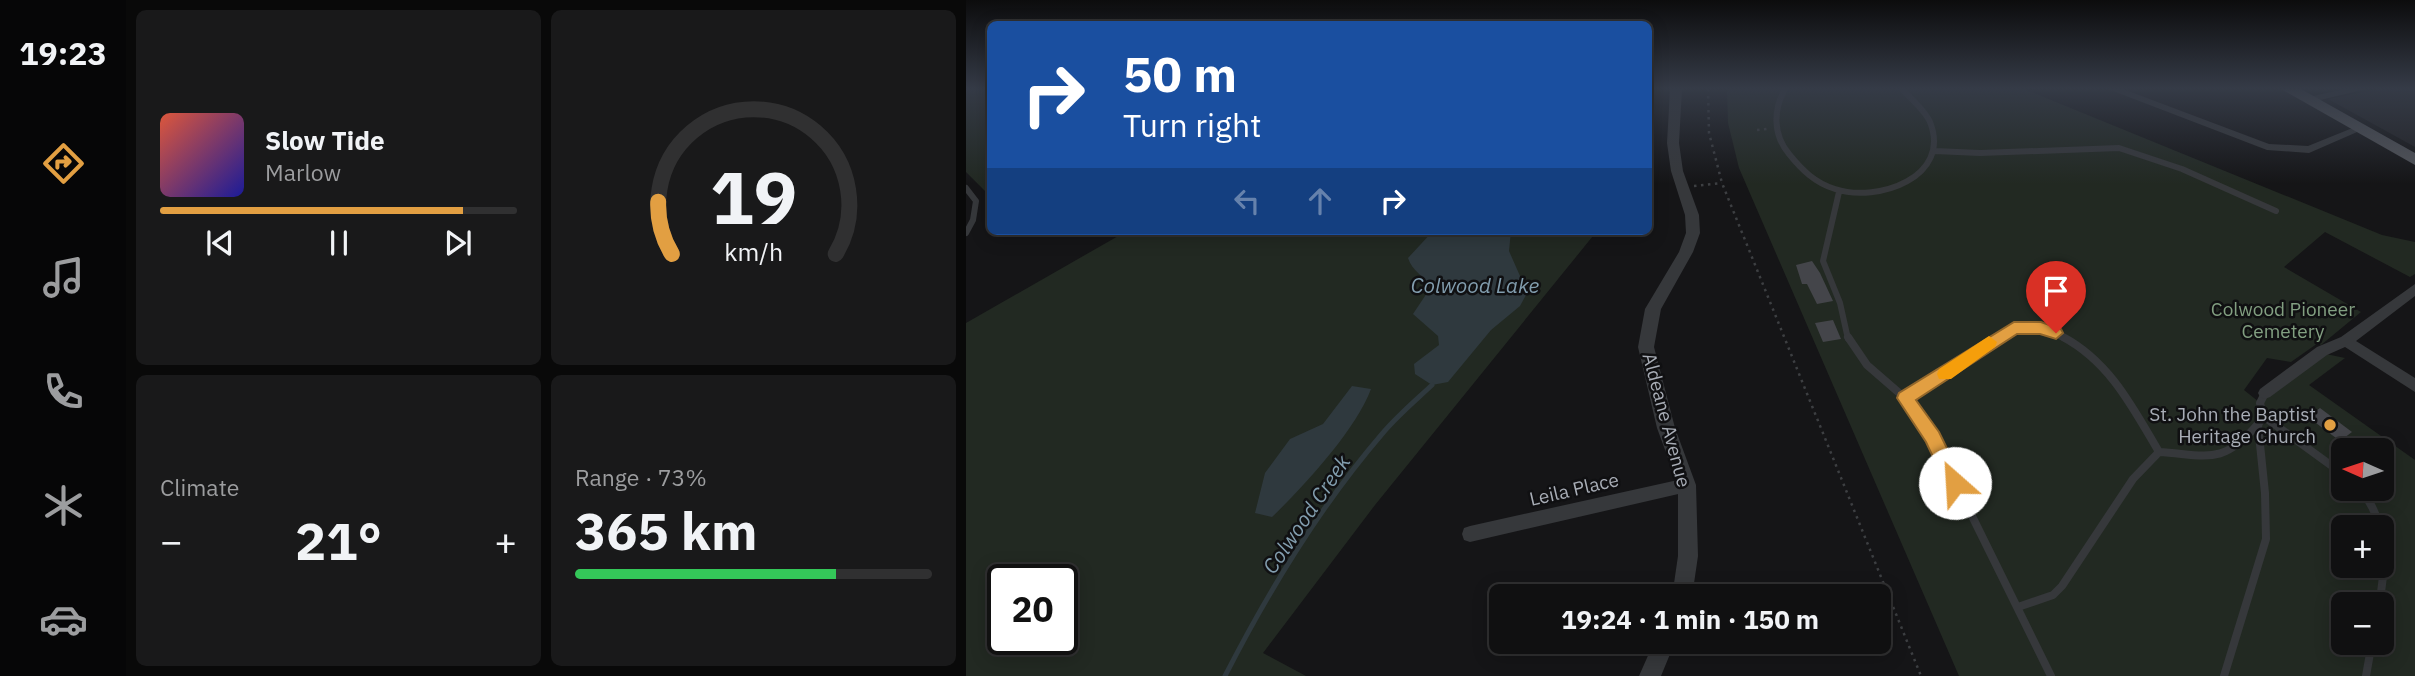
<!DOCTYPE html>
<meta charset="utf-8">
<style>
:root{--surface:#101011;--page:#19191a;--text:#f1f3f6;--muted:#9c9d9f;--line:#303031;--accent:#e29f42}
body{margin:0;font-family:"IBM Plex Sans",sans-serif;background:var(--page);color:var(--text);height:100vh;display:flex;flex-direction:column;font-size:26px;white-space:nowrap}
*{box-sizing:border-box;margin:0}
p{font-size:23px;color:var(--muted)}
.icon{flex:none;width:38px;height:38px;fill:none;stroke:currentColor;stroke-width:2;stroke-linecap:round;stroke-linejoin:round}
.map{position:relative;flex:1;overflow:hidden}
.drawer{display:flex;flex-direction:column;gap:10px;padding:10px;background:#090909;width:840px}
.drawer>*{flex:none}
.hud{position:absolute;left:21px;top:21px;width:665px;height:214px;border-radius:10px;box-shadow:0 4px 18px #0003,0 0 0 2px var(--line);background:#1a4fa0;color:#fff;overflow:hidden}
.needle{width:46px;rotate:273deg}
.tools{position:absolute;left:1365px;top:438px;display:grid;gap:14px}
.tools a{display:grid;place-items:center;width:63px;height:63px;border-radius:10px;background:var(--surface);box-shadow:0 4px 18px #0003,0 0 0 2px var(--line);font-size:35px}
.speed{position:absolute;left:21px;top:564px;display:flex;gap:14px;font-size:35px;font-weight:700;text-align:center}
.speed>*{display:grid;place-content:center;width:91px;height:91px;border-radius:50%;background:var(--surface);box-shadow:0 4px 18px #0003,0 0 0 2px var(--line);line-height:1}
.speed .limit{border:4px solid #111;border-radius:10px;background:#fff;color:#111}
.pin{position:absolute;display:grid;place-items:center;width:60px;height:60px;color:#fff;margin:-72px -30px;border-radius:50% 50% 50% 0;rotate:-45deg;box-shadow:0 0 7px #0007}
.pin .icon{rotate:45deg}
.me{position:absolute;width:77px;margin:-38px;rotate:334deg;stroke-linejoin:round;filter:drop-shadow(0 0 5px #0008)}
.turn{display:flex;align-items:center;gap:24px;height:147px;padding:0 21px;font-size:32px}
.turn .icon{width:91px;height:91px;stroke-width:2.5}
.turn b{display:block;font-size:49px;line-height:60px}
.lanes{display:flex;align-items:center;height:66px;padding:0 21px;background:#0003;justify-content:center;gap:35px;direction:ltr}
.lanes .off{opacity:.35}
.big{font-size:52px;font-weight:700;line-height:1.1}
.drawer .widget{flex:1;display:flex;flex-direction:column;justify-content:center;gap:10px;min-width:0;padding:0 24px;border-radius:10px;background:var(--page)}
.drawer .dial{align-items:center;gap:0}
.dial svg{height:182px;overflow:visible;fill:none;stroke:var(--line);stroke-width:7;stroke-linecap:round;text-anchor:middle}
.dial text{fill:var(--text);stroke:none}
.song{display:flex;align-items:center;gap:21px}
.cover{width:84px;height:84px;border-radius:10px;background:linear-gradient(135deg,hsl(10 70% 55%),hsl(240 70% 35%))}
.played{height:7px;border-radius:4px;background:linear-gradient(90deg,var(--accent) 85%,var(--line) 85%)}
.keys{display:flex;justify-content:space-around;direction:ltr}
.heat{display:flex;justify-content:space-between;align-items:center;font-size:38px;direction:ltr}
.charge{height:10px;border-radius:5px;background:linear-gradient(90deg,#34c759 73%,var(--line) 0)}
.drawer .tiles{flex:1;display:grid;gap:10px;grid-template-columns:repeat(2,1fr)}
.trip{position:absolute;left:523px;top:584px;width:402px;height:70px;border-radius:10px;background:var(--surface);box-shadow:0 4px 18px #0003,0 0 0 2px var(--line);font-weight:700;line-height:70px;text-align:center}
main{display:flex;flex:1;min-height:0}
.dock{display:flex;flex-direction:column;width:126px;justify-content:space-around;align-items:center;background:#060607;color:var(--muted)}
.dock .icon{width:49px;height:49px}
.dock .current{color:var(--accent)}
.dock b{font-size:32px;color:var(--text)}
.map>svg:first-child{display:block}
.built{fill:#212124}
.green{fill:#222922;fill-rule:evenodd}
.water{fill:#2f393e}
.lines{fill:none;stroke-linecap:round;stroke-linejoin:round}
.stream{stroke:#2f393e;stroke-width:5}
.building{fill:#44454a}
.path{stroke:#3d3f42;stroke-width:2.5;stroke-dasharray:2.5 4.5;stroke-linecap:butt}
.service-far1{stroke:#36383b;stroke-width:6}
.service{stroke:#36383b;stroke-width:8}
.minor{fill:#36383b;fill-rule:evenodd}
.tertiary{fill:#36383b;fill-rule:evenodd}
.primary{fill:#53555a;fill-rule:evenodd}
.route{fill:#e29f42;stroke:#93672b;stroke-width:2}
.slow{fill:#f59e0b}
.poi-dot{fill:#e29f42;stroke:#101012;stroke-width:2.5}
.labels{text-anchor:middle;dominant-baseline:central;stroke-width:5;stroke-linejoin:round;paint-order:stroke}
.park-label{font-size:19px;fill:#829f81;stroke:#101012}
.poi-label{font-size:19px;fill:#a8adb6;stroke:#101012;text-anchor:end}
.street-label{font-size:19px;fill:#a8adb6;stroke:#101012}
.water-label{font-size:21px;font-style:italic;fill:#829dae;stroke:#101012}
</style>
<main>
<nav class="dock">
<b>19:23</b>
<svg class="icon current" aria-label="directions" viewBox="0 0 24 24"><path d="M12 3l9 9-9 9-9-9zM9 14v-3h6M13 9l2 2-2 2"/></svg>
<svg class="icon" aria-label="music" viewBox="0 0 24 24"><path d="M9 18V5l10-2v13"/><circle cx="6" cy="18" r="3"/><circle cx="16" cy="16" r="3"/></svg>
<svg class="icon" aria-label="phone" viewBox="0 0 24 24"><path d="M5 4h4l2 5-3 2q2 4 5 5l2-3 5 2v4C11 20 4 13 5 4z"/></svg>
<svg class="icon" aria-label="climate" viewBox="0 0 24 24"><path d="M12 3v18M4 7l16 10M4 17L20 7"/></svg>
<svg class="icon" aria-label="car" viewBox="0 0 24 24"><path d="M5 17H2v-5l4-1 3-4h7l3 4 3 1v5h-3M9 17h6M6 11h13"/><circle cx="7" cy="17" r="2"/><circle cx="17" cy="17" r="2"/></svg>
</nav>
<section class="drawer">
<div class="tiles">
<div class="widget">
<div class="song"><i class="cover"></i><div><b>Slow Tide</b><p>Marlow</p></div></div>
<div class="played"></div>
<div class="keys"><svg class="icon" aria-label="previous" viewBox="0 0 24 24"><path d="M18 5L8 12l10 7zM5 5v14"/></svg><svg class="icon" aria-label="pause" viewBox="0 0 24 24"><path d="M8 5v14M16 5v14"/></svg><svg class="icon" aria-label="next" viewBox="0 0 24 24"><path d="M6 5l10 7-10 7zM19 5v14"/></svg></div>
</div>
<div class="widget dial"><svg viewBox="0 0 100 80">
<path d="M14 69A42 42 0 1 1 86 69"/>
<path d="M14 69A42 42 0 0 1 8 46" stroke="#e29f42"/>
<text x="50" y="56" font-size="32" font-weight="700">19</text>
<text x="50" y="72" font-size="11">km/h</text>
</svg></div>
<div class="widget"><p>Climate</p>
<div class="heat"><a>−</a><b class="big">21°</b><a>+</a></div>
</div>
<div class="widget"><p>Range · 73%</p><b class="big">365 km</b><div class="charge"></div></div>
</div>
</section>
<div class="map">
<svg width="1449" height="676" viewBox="0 0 1449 676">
<rect width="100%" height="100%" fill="#151517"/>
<path class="built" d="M1412 89H1449V147L1362 99Z"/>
<path class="green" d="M0 89H24V196L0 172Z
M761 89H1058L1416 235 1449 242V274L1444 277 1359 232 1318 267 1395 312 1355 345 1352 343 1325 362 1301 358 1278 390 1293 402 1360 354 1379 358 1343 385 1449 460V676H993L773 168 762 123ZM1377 450H1416V488H1377ZM1377 527H1416V565H1377ZM1377 604H1416V642H1377Z
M161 231H631L409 505 297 653 340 676H0V323ZM37 579H96V639H37Z"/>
<path class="water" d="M467 231H545L543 251 558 285 560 295 554 306 525 330 482 382 466 385 449 374 448 364 473 345 472 336 447 314 465 287C458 276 446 271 442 258Z
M386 386 405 389C390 430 337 487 306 517L289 513 299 473 324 439 357 424Z"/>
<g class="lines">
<path class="stream" d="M259 676C302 592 355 505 416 434 431 416 449 401 466 385"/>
</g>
<path class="building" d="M846 261 854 273 867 301 851 304 841 284H836L830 265Z
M867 320 875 339 857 342 849 323Z
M1354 408 1386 432 1374 441 1342 417Z"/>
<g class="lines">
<path class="path" d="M742 89 743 133 756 183 955 676
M791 130 801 129
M728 186 756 183"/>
<path class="service-far1" d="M819 89C807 110 807 135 823 154 836 170 849 183 869 189 912 203 986 177 964 122 959 110 944 98 936 89
M969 151 1014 153 1153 148 1216 169 1310 211
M0 188 10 201 7 220 0 233
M873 192 857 261 874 303 882 339
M1028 339C1051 322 1076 326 1100 339"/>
<path class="service" d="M882 337 901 365 939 398 967 437 1085 676
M1097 337C1144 362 1167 408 1193 452
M939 398 963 385 1031 337
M1297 416 1294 403 1299 393
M1394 488C1422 524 1421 561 1413 604
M1052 607 1087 595 1096 586 1167 479 1193 452C1241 455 1256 466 1291 425
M1258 676 1300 539 1299 493 1292 425 1297 416 1377 474
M1400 676 1406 642"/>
<path class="minor" d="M1142 89H1157L1303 144 1342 146 1389 127H1397L1398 129 1343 153 1301 150Z
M1379 89H1400L1342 103 1337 100 1338 98Z
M1449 284V296L1390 341 1449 378V392L1379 347 1361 355 1304 397 1299 399 1294 397 1292 393 1294 389 1351 347 1375 337Z
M721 478 727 480 729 485 727 490 721 492 504 542 498 540 496 534 498 528 504 526Z"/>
<path class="tertiary" d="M704 89H716L713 143 717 171 733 215 734 233 727 252 695 309 688 347 709 428 730 485 732 556 726 597H706L712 556V485L691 428 672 347 679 309 713 252 720 233 719 215 705 171 701 143Z
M688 642H709L695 676H673Z"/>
<path class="primary" d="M1315 89H1335L1449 153V165Z"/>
</g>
<linearGradient id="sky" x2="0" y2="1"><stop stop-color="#0c0c0d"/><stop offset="0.48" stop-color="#353b47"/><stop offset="1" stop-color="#353b47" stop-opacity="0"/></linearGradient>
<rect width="1449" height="184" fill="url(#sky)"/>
<path class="route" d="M1048 322H1075L1095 329 1097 333 1090 339 1074 334H1051L950 400 973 432 998 483 995 489 989 491 982 489 960 442 931 398 933 393Z"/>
<path class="slow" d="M1023 336 1031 342 1029 347 985 379H973L971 374 973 369Z"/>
<circle class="poi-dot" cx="1364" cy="425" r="7"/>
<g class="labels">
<g class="park-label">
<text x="1317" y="309">Colwood Pioneer<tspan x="1317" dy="22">Cemetery</tspan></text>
</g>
<g class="poi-label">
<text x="1350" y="414">St. John the Baptist<tspan x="1350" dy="22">Heritage Church</tspan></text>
</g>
<g class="street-label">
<text transform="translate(701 420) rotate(75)">Aldeane Avenue</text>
<text transform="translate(608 489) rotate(-13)">Leila Place</text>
</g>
<g class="water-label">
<text x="509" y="285">Colwood Lake</text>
<text transform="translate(340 514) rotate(-56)">Colwood Creek</text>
</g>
</g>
</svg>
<div class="tools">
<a><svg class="needle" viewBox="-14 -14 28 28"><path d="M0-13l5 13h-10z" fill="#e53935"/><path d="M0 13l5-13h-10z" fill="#9c9d9f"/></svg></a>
<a>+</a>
<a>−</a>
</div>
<div class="speed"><div class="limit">20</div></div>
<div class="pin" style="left:1090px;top:333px;background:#d93025"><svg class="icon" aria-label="arrive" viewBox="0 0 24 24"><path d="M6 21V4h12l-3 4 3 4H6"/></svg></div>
<svg class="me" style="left:989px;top:483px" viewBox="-20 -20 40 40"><circle r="19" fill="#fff"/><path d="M0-13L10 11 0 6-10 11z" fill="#e29f42"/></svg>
<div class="trip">19:24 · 1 min · 150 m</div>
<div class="hud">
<div class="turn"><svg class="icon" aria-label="right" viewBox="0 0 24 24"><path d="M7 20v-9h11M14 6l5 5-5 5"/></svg><div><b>50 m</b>Turn right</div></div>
<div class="lanes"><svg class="icon off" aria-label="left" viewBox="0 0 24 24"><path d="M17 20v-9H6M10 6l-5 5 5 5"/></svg><svg class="icon off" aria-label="ahead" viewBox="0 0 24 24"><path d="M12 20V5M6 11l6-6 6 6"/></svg><svg class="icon" aria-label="right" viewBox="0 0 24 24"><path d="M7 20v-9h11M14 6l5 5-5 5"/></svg></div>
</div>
</div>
</main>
